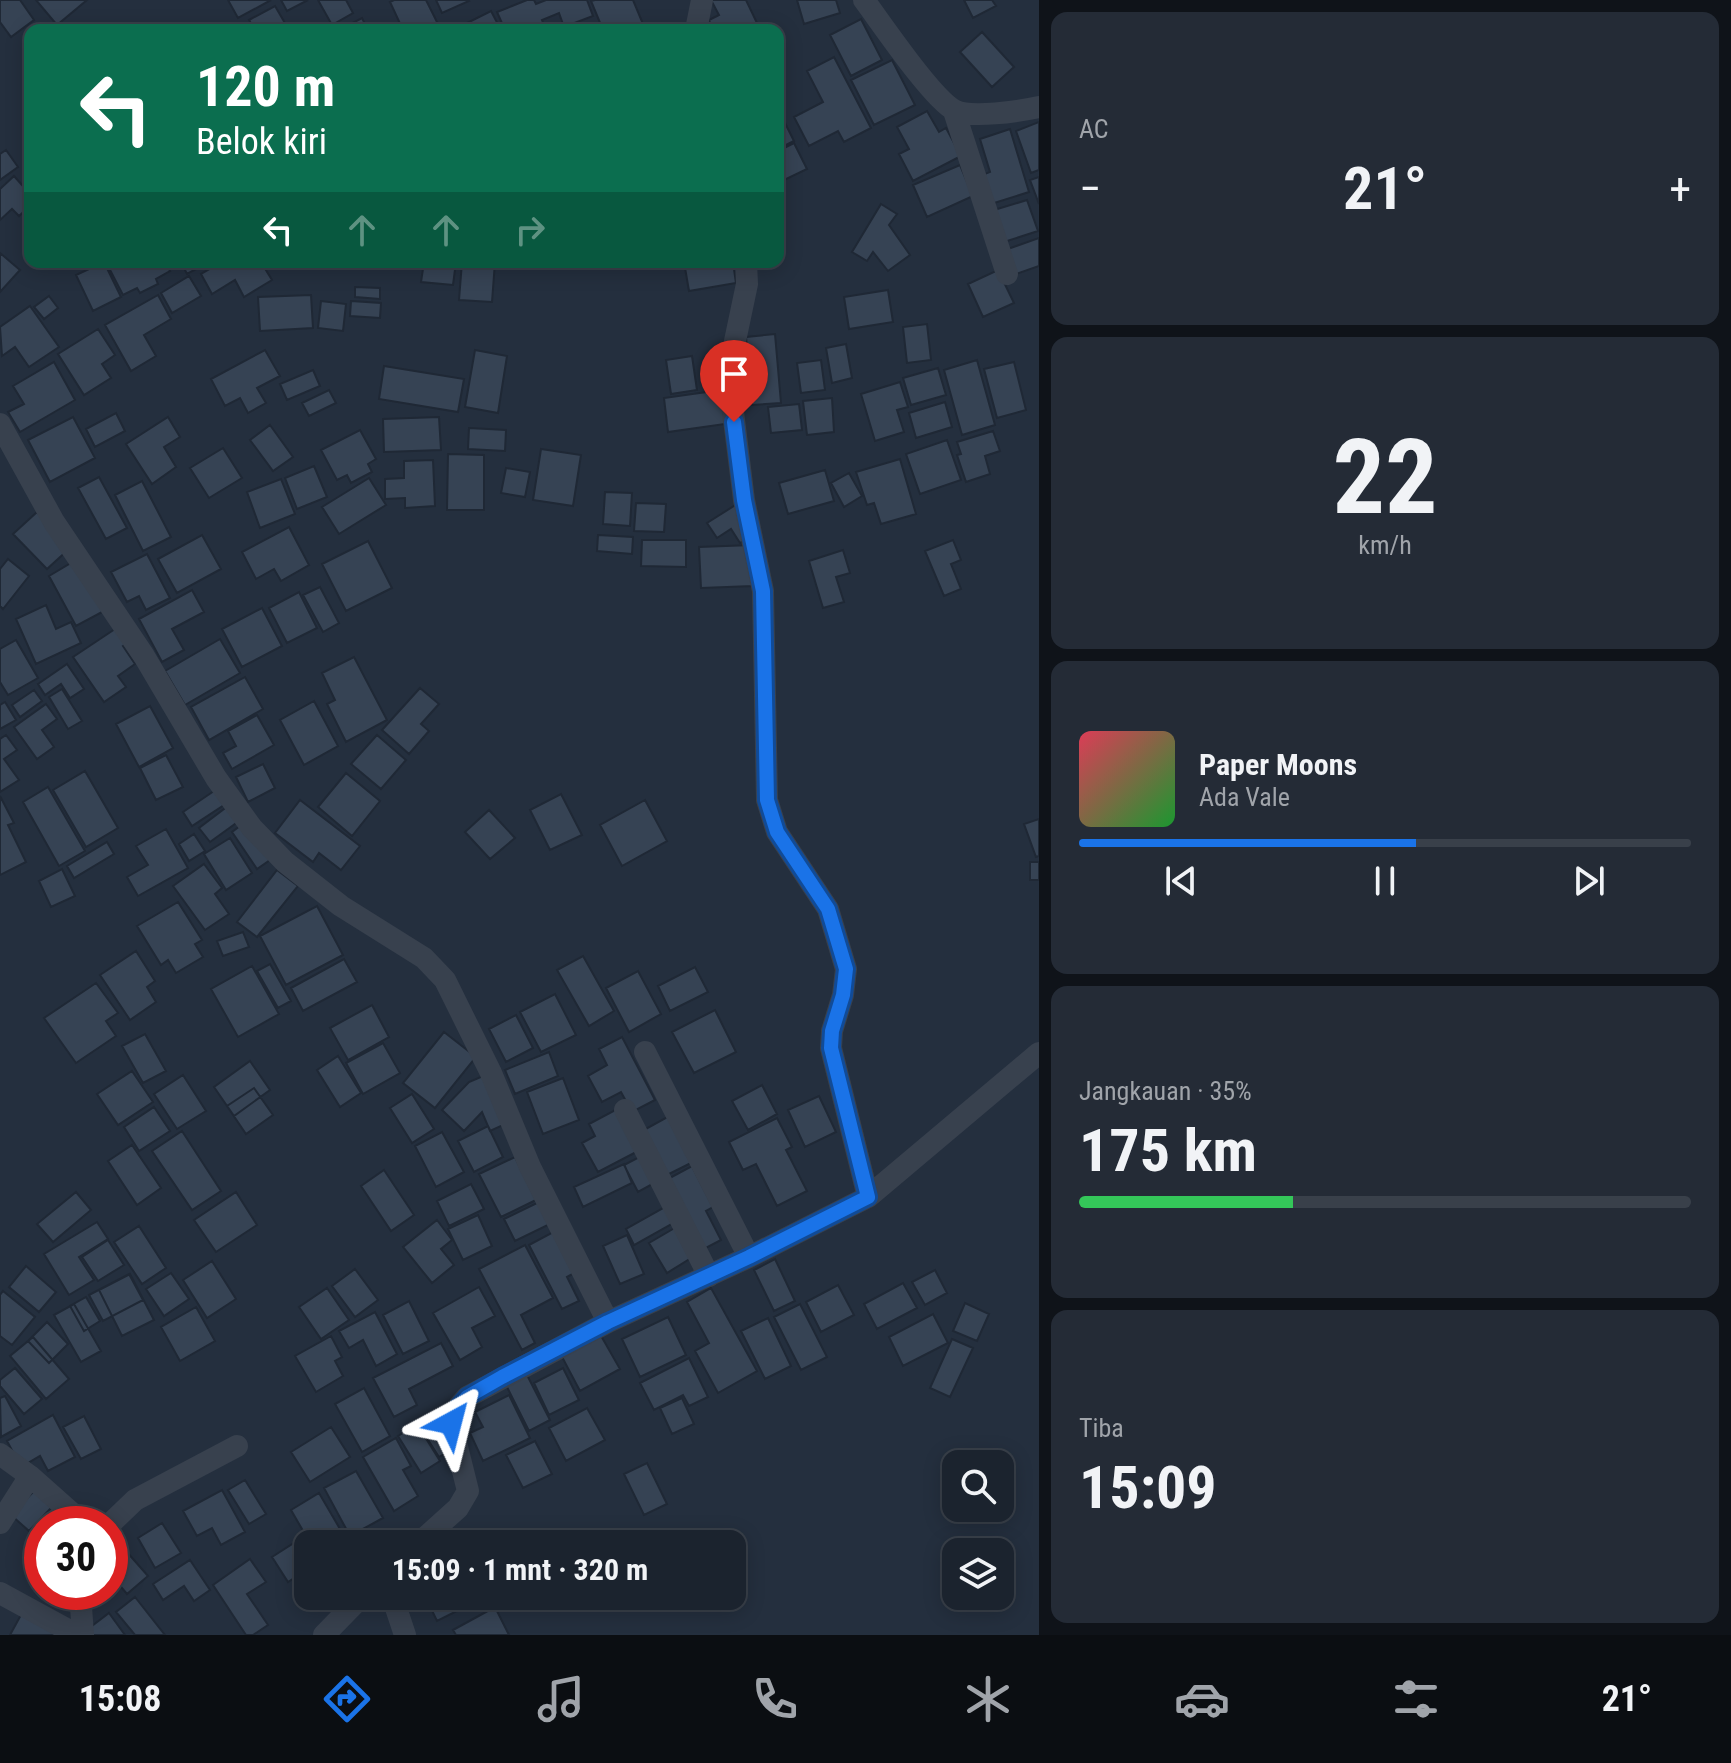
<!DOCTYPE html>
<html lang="id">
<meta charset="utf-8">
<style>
:root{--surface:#1b232e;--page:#242b36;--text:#f1f3f6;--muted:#a0a4aa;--line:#39404a;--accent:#1a73e8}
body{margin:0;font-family:"Roboto Condensed",sans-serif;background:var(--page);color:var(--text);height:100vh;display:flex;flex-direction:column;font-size:30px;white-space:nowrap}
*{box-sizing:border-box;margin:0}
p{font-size:26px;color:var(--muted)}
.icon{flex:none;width:44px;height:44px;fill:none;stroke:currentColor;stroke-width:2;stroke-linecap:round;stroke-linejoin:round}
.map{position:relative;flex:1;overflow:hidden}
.side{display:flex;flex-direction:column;gap:12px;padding:12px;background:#0f1319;width:692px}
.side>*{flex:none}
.top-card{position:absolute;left:24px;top:24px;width:760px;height:244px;border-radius:16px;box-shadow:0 4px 20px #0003,0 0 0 2px var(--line);background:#0b6e4f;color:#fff;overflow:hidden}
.tools{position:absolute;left:942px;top:1450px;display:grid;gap:16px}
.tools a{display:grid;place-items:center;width:72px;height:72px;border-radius:16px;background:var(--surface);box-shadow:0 4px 20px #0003,0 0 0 2px var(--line);font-size:40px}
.speed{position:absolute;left:24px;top:1506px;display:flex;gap:16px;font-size:40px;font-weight:700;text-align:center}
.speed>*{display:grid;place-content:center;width:104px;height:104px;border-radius:50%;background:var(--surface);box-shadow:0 4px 20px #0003,0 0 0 2px var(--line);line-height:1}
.speed .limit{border:12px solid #d22;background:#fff;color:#111}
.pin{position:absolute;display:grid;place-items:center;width:68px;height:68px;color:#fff;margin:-82px -34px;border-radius:50% 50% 50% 0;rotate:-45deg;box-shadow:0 0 8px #0007}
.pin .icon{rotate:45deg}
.me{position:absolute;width:88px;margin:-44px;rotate:38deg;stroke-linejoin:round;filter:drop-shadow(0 0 6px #0008)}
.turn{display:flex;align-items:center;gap:28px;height:168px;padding:0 40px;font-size:36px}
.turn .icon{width:104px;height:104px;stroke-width:2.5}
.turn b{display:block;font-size:56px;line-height:68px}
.lanes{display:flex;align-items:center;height:76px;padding:0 40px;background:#0003;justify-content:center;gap:40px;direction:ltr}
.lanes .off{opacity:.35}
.big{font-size:60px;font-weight:700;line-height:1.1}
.side .card{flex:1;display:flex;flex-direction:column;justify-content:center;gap:12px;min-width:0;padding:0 28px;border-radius:16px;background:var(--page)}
.side .dial{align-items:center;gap:0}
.dial b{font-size:104px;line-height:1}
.song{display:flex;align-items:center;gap:24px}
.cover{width:96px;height:96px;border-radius:12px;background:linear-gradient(135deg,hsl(350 70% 55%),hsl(130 70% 35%))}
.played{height:8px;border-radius:4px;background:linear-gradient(90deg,var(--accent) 55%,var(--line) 55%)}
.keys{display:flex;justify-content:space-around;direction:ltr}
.heat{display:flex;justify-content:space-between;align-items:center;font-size:44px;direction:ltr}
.charge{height:12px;border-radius:6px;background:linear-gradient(90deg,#34c759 35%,var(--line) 0)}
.trip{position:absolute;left:294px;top:1530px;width:452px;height:80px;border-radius:16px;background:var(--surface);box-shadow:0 4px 20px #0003,0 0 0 2px var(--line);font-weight:700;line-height:80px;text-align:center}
.menu{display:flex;height:128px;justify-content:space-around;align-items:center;background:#0b0e12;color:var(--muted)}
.menu .icon{width:56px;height:56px}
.menu .current{color:var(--accent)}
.menu b{font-size:36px;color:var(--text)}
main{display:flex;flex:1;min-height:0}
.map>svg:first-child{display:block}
.building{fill:#364354;stroke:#1f2835;stroke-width:2}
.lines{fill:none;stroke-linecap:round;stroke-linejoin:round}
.street{stroke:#38414e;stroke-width:22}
.route-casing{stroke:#114b97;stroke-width:20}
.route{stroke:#1a73e8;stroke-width:14}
</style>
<main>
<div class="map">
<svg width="1039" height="1635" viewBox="0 0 1039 1635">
<rect width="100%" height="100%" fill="#242f3e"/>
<path class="building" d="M0 0H20L34 20 11 37 0 22Z
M36 0H87L57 25Z
M228 0H271L238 18Z
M281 0H308L287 11Z
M318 0H346L353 13 332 25Z
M394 0H426L438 24 426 30H403L390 2Z
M436 0H468L469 1 442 13Z
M527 0H534L536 4 546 0H587L593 16 564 27 559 13 542 20 546 30H505L497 12Z
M595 0H633L643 24 627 30H603L591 1Z
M711 0H746L757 23 743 30H713L709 20 719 15Z
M797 0H836L840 13 804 24Z
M964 0H992L996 6 973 18Z
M275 6 289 30H255L249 20Z
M491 11 501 30H463L461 26Z
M362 18 368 30H339Z
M861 19 882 60 851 76 830 35Z
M982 32 1014 67 992 87 960 52Z
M834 57 871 128 844 142 838 131 809 146 794 117 823 102 807 71Z
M892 60 915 105 874 125 851 80Z
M927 111 939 132 946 128 961 156 913 181 899 154 909 149 897 127Z
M782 117 794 141 778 149V119Z
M1039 122V170L1031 173 1016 131Z
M1010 129 1029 192 991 204 982 175 990 172 980 139Z
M794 143 807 169 778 183V151Z
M6 150 18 167 0 180V154Z
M960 165 973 196 927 217 913 185Z
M14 176 30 194V206L19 216 12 209 0 220V189Z
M1039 177V204L1030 180Z
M1027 200 1038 231 1004 242 994 210Z
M881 204 897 214 889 225 910 255 888 271 873 252 867 261 852 252Z
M1039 238V266L1013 275 1005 250Z
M0 253 20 270 0 292Z
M104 262 121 297 93 311 76 275Z
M121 262H166L170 271 156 279 158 284 140 293 137 288 123 295 109 268Z
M181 262H209L187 274Z
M222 262H261L272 280 244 297 235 280 212 294 201 274Z
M424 262H456L453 285 421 282Z
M462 262H495L492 302 459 300Z
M467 262H511V266L466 265Z
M684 262H733L736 283 689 291Z
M998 270 1014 303 983 317 968 284Z
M189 276 201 296 172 313 161 293Z
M355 287 380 288V299L355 297Z
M888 290 893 322 849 329 844 297Z
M158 295 171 319 144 335 156 356 131 371 105 325Z
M311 295 313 328 260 331 258 297Z
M49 296 58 308 44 319 34 307Z
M321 301 346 304 343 331 318 328Z
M351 301 381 303 380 318 350 316Z
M30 306 59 347 29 367 15 347 2 356 0 327Z
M927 324 931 360 907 363 903 327Z
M98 329 115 355 102 364 111 378 84 395 58 354Z
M775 334 781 403 752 405 746 337Z
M846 344 852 378 832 383 826 348Z
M265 350 280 376 257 388 266 403 248 413 240 398 225 406 211 379Z
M475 350 507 356 498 413 465 407Z
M692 356 697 390 671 394 666 360Z
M821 360 825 390 801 393 797 363Z
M977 360 995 425 962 435 944 370Z
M54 362 75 400 20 432 8 412 24 404 13 386Z
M1014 362 1026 410 997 418 984 369Z
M384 366 464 379 458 412 379 399Z
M938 368 946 395 911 405 903 378Z
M313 370 320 386 287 400 280 384Z
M900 382 908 407 897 410 904 432 875 441 861 394Z
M329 390 336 403 309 416 302 403Z
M721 390 725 424 668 432 664 398Z
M832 398 834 432 807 435 803 401Z
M945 402 952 427 916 438 909 413Z
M799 404 802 430 771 433 768 407Z
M116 413 125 431 95 447 86 429Z
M73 417 95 458 50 482 28 440Z
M168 417 180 437 164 447 176 467 152 484 126 444Z
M439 417 441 450 384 452 383 419Z
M270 425 293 457 273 471 250 440Z
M469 428 506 430 505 451 468 449Z
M360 430 376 459 368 464 372 472 351 483 347 475 337 480 321 450Z
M993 431 1000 451 985 456 990 474 966 482 957 455 961 454 957 442Z
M947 440 961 480 920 494 906 454Z
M223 448 242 478 209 498 190 468Z
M541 449 581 455 573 506 533 500Z
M448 454 484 455V510H447Z
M900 459 916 514 881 524 874 503 867 505 856 472Z
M433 460 435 506 405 508V498L385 499V479L404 478V461Z
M314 466 327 497 297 509 285 478Z
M506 468 530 472 525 497 501 493Z
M825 470 834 501 788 514 779 483Z
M849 473 862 496 844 507 831 483Z
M99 477 127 528 106 539 78 488Z
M369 478 386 505 339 534 322 507Z
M281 479 295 514 260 528 247 492Z
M142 481 171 537 143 551 115 495Z
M605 492 632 493 630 526 603 524Z
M636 503 666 504 664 532 634 531Z
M737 504 752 536 740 543 731 529 717 538 707 523Z
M37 512 70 548 47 569 13 534Z
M289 527 309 565 281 581 274 569 256 579 242 552Z
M202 535 221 569 177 593 158 559Z
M598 535 633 537 632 554 597 551Z
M642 540H686V567L641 566Z
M953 540 961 560 951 564 961 589 944 596 925 551Z
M368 541 392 588 346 611 322 564Z
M752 545 753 586 701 588 699 547Z
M843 550 850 573 836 577 844 602 823 608 809 561Z
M147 554 170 598 146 610 139 596 127 602 111 572Z
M8 559 29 576 3 609 0 606V569Z
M76 560 104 611 76 626 49 576Z
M320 587 339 623 323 632 303 595Z
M192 590 204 612 172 629 184 650 162 662 139 619Z
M299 592 317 628 287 643 269 608Z
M46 605 56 629 71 622 81 643 36 664 16 619Z
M262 608 282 646 242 667 222 629Z
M118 627 129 642 123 646 135 664 118 676 126 687 104 702 73 657Z
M220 639 240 673 185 705 165 671Z
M16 640 38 678 8 695 0 682V649Z
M354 657 387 720 346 742 327 704 335 700 322 673Z
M67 664 84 689 70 698 61 684 45 695 38 684Z
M245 677 263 709 209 740 191 707Z
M420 688 439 704 421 724 429 731 409 754 382 730Z
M62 689 82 721 68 729 49 697Z
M34 690 42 701 20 717 12 705Z
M314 701 338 746 304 765 280 720Z
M5 702 16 720 0 729V705Z
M46 704 57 719 42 730 54 747 37 759 14 727Z
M150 706 173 748 139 767 116 724Z
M257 715 274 745 232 769 223 753 236 746 228 731Z
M6 735 17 750 4 759 19 780 0 792V739Z
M377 735 406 760 381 789 351 764Z
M166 755 183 787 156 800 140 768Z
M263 764 275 788 248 802 236 777Z
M85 771 118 828 86 847 53 790Z
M346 773 380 801 352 836 318 807Z
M48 787 85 851 59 866 23 802Z
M214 791 224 805 192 826 183 812Z
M561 794 582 835 550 850 530 810Z
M0 796 14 823 8 825 26 862 0 875Z
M300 800 360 846 341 870 319 853 313 862 275 833Z
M645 800 667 841 622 866 600 825Z
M228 806 239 821 210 842 199 828Z
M489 810 515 838 490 859 465 832Z
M1039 819V856L1036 857 1024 824Z
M244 823 270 860 257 869 232 832Z
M166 829 188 868 138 896 127 877 148 865 136 846Z
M194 834 205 851 189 861 179 844Z
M230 838 252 873 226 890 204 854Z
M107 842 114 854 74 878 67 866Z
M1030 862H1039V880H1030Z
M204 864 222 888 215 894 229 914 205 930 173 886Z
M62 869 75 896 51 907 39 881Z
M277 870 298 886 257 937 237 922Z
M178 902 202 940 195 944 203 957 176 973 168 960 161 965 137 926Z
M317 906 343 955 286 985 260 936Z
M243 932 249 947 223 956 217 941Z
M136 951 155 981 147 987 156 1002 130 1020 100 975Z
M583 956 614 1011 589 1026 557 970Z
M344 959 357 982 303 1011 291 988Z
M270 964 291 1001 278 1008 257 971Z
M252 966 279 1014 238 1037 211 989Z
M695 967 708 992 670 1011 658 986Z
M638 971 661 1014 629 1032 606 988Z
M96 983 118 1013 106 1021 116 1036 76 1063 44 1018Z
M555 994 576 1035 541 1052 520 1012Z
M372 1005 389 1037 348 1060 330 1028Z
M715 1010 736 1052 694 1073 672 1032Z
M516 1015 533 1048 506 1062 489 1029Z
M444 1032 476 1057 435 1108 403 1083Z
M145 1034 166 1071 143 1083 122 1046Z
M622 1037 655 1100 632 1112 621 1092 602 1102 588 1076 607 1065 599 1049Z
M383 1043 400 1073 363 1094 346 1063Z
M549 1052 558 1076 515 1094 505 1070Z
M338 1056 361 1093 340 1107 317 1070Z
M250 1061 270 1090 234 1116 214 1087Z
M132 1071 153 1102 118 1125 97 1094Z
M490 1073 510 1122 490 1131 482 1112 464 1131 442 1110 469 1082Z
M183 1075 206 1111 177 1129 154 1094Z
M563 1078 579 1120 543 1134 527 1092Z
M762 1085 777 1114 748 1130 732 1101Z
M254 1088 273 1115 246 1134 227 1106Z
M412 1094 434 1129 412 1143 390 1108Z
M819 1096 836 1132 805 1147 788 1110Z
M154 1107 170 1131 139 1151 124 1127Z
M619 1108 642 1149 598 1172 582 1143 595 1136 589 1124Z
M671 1115 695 1161 665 1176 642 1131Z
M777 1118 792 1147 786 1150 807 1191 777 1206 756 1164 743 1170 729 1142Z
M488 1126 503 1157 474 1172 458 1141Z
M182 1131 221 1191 192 1210 152 1151Z
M442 1132 464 1172 436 1187 415 1146Z
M132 1145 161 1188 137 1205 108 1161Z
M645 1154 658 1181 638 1192 624 1165Z
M515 1157 536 1200 501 1217 479 1174Z
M624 1164 632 1183 583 1207 574 1187Z
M692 1166 713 1207 706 1211 721 1240 702 1250 666 1180Z
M384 1170 414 1215 391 1231 361 1186Z
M471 1184 484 1209 449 1226 437 1201Z
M76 1192 91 1210 53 1242 37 1224Z
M236 1192 257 1225 216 1252 194 1220Z
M541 1201 552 1223 515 1241 504 1219Z
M667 1206 675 1222 634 1245 626 1229Z
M478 1215 492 1246 463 1260 448 1229Z
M437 1220 452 1240 441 1249 454 1265 432 1283 403 1247Z
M97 1222 108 1239 79 1257 94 1280 69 1295 44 1254Z
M139 1226 166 1268 142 1284 114 1242Z
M678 1226 696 1255 667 1273 649 1243Z
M557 1230 578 1271 567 1277 579 1301 562 1309 529 1245Z
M627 1235 644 1274 620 1284 603 1246Z
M108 1240 124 1265 98 1281 82 1257Z
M525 1245 553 1298 521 1315 535 1343 522 1350 479 1269Z
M775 1259 795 1301 774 1311 754 1270Z
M212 1261 236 1299 207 1318 183 1280Z
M26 1266 56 1292 39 1312 9 1287Z
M355 1269 378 1300 355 1317 332 1286Z
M935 1270 947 1293 925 1305 912 1282Z
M171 1273 189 1299 164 1316 146 1289Z
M129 1274 143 1300 103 1321 89 1295Z
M130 1274 154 1320 122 1336 99 1290Z
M903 1283 917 1308 877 1329 864 1304Z
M838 1285 854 1315 821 1332 806 1302Z
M479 1287 495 1316 472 1328 482 1347 460 1360 433 1313Z
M327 1288 349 1320 321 1339 299 1307Z
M711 1288 757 1371 718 1393 695 1351 709 1343 687 1302Z
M3 1291 35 1317 12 1345 0 1336V1295Z
M86 1297 100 1321 84 1331 70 1306Z
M409 1301 429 1341 403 1354 383 1315Z
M965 1303 989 1314 977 1341 953 1331Z
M74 1304 101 1351 81 1362 54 1315Z
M800 1304 827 1357 801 1370 774 1317Z
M196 1307 215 1341 180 1361 161 1327Z
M375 1312 397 1354 376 1366 363 1340 349 1348 339 1331Z
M933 1314 948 1343 903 1366 889 1337Z
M668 1317 686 1355 640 1377 622 1339Z
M768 1318 791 1366 765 1379 741 1331Z
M47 1322 68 1344 49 1363 28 1341Z
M600 1334 620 1369 580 1391 561 1355Z
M331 1336 342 1357 335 1361 343 1376 316 1392 295 1356Z
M33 1337 69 1379 46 1399 10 1356Z
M952 1339 973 1348 950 1397 930 1388Z
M441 1343 453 1366 409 1389 417 1405 394 1417 373 1378Z
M689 1358 708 1397 689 1406 683 1395 654 1410 640 1383Z
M15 1368 42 1399 24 1414 0 1386V1380Z
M563 1368 579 1400 549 1415 534 1383Z
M527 1375 550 1420 529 1431 506 1385Z
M364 1388 390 1436 362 1452 335 1404Z
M509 1395 530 1438 483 1461 470 1433 483 1427 475 1412Z
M5 1396 21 1426 1 1437 0 1398Z
M682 1398 694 1424 672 1434 660 1408Z
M587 1408 605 1440 566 1461 549 1428Z
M435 1414 456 1447 439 1457 418 1424Z
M53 1415 75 1457 48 1471 40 1456 21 1467 7 1441Z
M84 1416 101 1449 81 1459 63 1427Z
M417 1424 440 1461 421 1473 398 1436Z
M331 1427 350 1457 310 1482 291 1452Z
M396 1438 411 1466 403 1470 418 1496 394 1511 363 1457Z
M535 1441 552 1474 523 1488 506 1455Z
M647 1463 667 1504 644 1515 624 1474Z
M356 1471 383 1518 350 1536 324 1488Z
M245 1480 266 1514 249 1524 228 1490Z
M222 1490 245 1532 221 1545 212 1528 197 1536 183 1511Z
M34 1491 52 1507 29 1531 11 1515Z
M319 1493 347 1541 341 1544H317L311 1534 306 1536 291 1510Z
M162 1523 181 1553 155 1568 138 1538Z
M508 1533 513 1544H485Z
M297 1541 308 1559V1569L288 1582 272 1557Z
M119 1543 148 1576 127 1594 110 1574V1551Z
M250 1559 266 1582 247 1594 268 1625 253 1635H246L213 1585Z
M190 1560 210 1590 194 1601 184 1586 163 1600 153 1584Z
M425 1596H482L483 1598 437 1621Z
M135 1597 165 1635H135L116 1612Z
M495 1607 509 1635H456L453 1630Z
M22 1613 66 1635H10Z
M109 1613 125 1635H92L88 1629Z"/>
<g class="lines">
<path class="street" d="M864 0C882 24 931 97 954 110 970 119 1020 111 1039 107
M696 30 702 0
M954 111 1007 274
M0 424 54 522 144 656 216 778 252 828 285 862 341 906 424 958 445 980 491 1073 530 1167 608 1322
M645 1052 749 1257
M625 1110 709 1276
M868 1197 1039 1053
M0 1454 30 1476 84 1524
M0 1523 30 1476
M110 1524 135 1500 237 1446
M418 1544 458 1508 468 1491 451 1423 455 1411 467 1397 608 1322 749 1257 868 1197 831 1048 832 1031 843 995 846 969 828 909 777 832 767 800 763 591 744 500 731 396 735 341 747 284 746 262
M0 1593 77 1635
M392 1596 405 1635
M83 1635 81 1607 85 1592
M324 1635 362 1596"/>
</g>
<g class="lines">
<defs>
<path id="route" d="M451 1423 455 1411 467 1397 502 1377 608 1322 749 1257 868 1197 831 1048 832 1031 843 995 846 969 828 909 777 832 767 800 763 591 744 500 734 422"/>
</defs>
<use href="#route" class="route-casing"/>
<use href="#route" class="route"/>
</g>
</svg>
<div class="tools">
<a><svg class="icon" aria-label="search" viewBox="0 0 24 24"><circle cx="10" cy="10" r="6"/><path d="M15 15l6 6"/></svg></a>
<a><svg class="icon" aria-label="layers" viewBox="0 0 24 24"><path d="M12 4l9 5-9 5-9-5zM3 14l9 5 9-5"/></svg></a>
</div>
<div class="speed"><div class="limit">30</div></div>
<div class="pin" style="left:734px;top:422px;background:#d93025"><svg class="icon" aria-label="arrive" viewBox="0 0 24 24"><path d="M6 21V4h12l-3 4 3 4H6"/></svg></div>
<svg class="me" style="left:451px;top:1423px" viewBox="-20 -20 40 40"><path d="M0-17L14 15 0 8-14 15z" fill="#1a73e8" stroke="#fff" stroke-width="4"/></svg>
<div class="trip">15:09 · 1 mnt · 320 m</div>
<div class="top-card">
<div class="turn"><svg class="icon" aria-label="left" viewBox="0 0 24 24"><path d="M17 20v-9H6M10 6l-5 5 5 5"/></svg><div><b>120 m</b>Belok kiri</div></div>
<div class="lanes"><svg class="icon" aria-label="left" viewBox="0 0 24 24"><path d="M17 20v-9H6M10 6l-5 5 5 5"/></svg><svg class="icon off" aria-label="ahead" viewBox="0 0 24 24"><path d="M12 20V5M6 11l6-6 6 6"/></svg><svg class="icon off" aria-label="ahead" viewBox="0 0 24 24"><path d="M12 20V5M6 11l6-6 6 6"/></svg><svg class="icon off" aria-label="right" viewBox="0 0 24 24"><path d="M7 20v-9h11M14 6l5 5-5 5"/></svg></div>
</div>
</div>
<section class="side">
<div class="card"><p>AC</p>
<div class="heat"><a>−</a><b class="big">21°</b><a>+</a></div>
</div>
<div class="card dial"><b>22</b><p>km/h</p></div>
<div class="card">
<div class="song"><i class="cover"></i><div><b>Paper Moons</b><p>Ada Vale</p></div></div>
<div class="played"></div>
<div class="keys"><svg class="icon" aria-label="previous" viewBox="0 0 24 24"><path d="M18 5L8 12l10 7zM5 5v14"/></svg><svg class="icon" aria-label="pause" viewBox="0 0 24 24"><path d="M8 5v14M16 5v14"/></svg><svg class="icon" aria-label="next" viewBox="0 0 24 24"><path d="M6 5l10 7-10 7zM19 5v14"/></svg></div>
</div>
<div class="card"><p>Jangkauan · 35%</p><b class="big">175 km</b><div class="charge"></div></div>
<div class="card"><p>Tiba</p><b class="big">15:09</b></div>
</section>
</main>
<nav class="menu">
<b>15:08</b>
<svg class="icon current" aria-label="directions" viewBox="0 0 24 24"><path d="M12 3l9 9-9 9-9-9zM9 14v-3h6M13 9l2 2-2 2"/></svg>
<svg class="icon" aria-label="music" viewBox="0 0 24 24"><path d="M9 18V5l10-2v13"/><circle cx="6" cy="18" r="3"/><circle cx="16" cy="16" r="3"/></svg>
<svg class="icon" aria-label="phone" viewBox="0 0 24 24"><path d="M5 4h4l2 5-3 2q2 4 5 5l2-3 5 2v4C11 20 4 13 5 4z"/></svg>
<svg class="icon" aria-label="climate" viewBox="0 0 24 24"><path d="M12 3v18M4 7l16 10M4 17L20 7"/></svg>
<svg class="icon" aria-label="car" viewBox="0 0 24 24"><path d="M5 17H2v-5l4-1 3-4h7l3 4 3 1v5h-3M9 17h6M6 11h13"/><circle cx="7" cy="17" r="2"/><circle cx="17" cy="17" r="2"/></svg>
<svg class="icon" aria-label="filters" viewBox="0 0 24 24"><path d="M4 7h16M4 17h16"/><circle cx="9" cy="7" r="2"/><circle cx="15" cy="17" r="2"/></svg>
<b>21°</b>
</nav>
